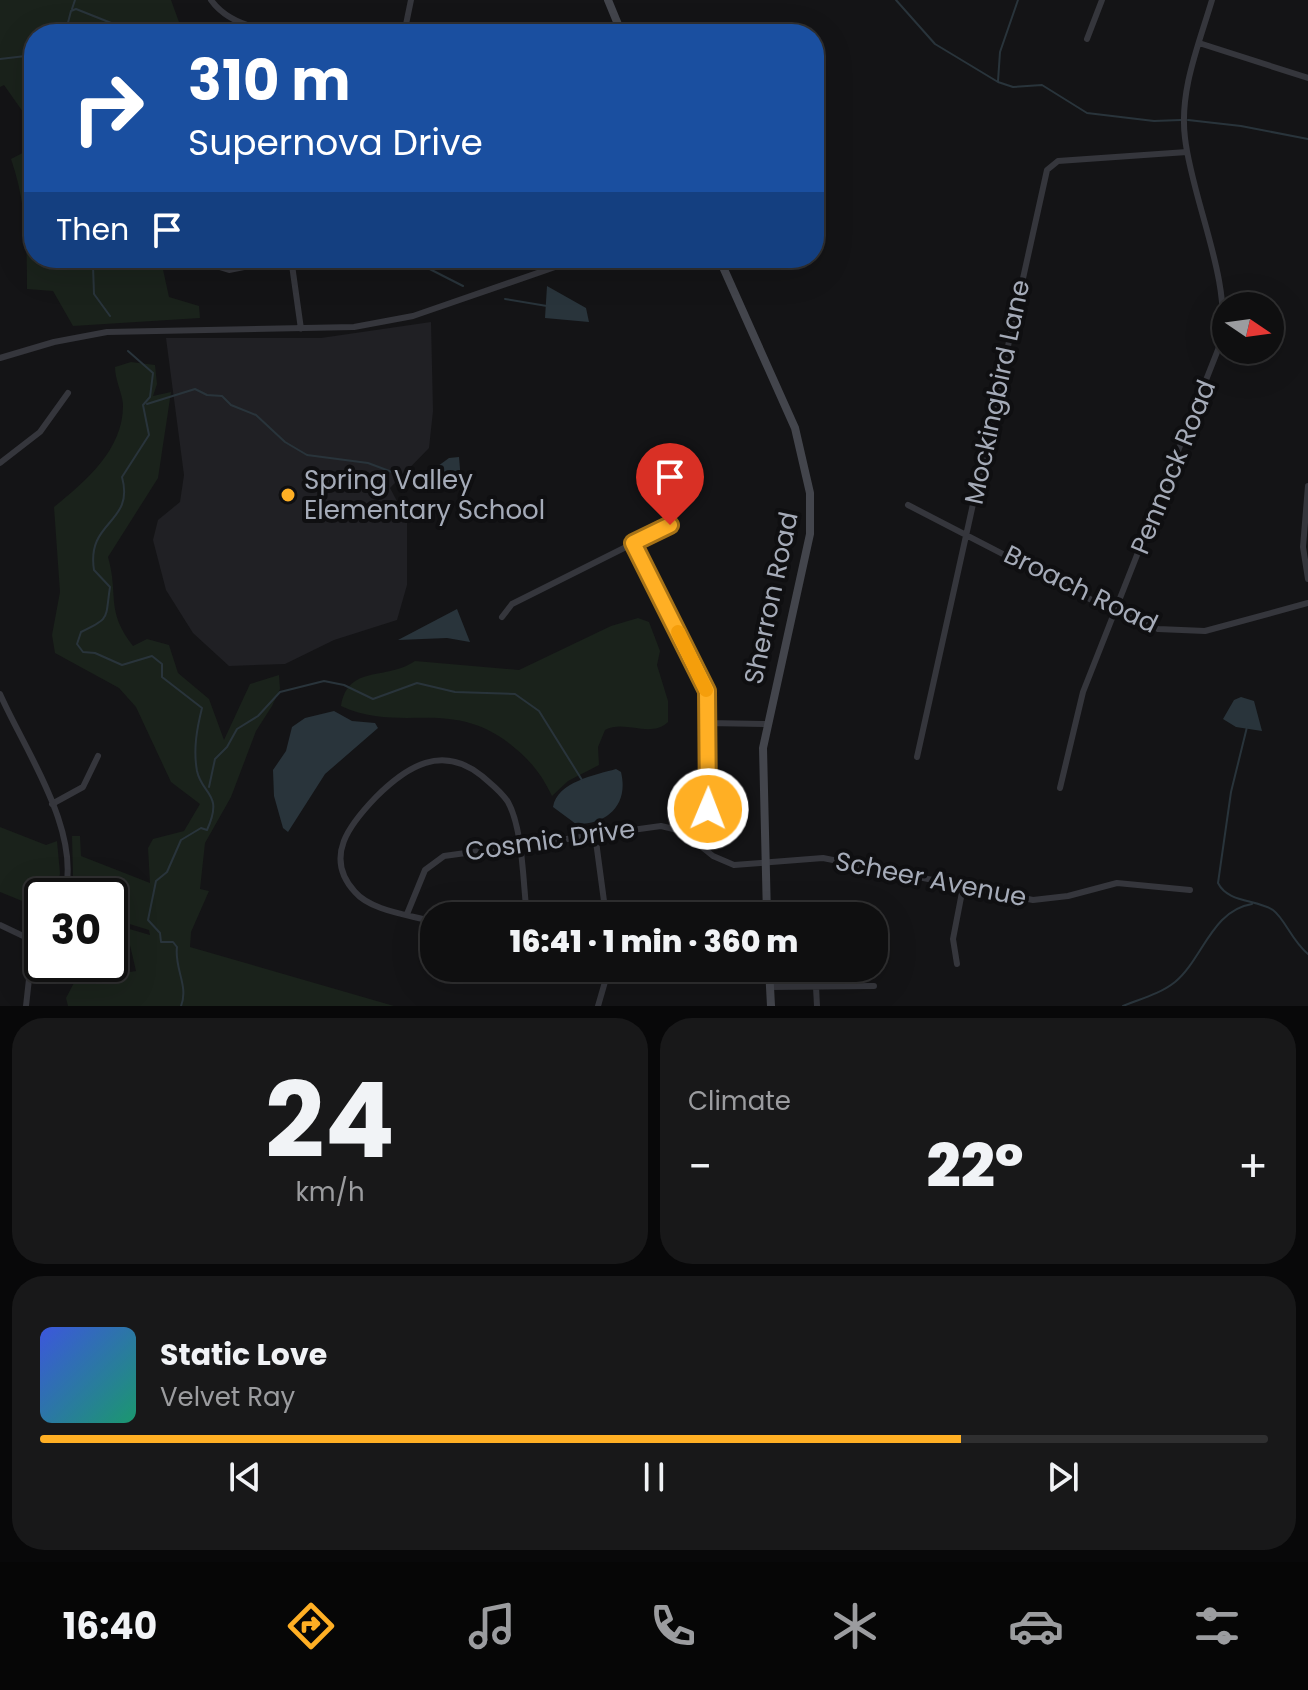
<!DOCTYPE html>
<meta charset="utf-8">
<style>
:root{--surface:#0f0f10;--page:#181819;--text:#f1f3f6;--muted:#9b9c9f;--line:#2f2f30;--accent:#ffaf24}
body{margin:0;font-family:Poppins,sans-serif;background:var(--page);color:var(--text);height:100vh;display:flex;flex-direction:column;font-size:30px;white-space:nowrap}
*{box-sizing:border-box;margin:0}
p{font-size:26px;color:var(--muted)}
.icon{flex:none;width:44px;height:44px;fill:none;stroke:currentColor;stroke-width:2;stroke-linecap:round;stroke-linejoin:round}
.map{position:relative;height:1006px;overflow:hidden}
.side{display:flex;flex-direction:column;gap:12px;padding:12px;background:#080809;flex:1}
.side>*{flex:none}
.hud{position:absolute;left:24px;top:24px;width:800px;height:244px;border-radius:32px;box-shadow:0 8px 32px #0002,0 0 0 2px var(--line);background:#1a4fa0;color:#fff;overflow:hidden}
.needle{width:52px;rotate:103deg}
.tools{position:absolute;left:1212px;top:292px;display:grid;gap:16px}
.tools a{display:grid;place-items:center;width:72px;height:72px;border-radius:50%;background:var(--surface);box-shadow:0 8px 32px #0002,0 0 0 2px var(--line);font-size:40px}
.speed{position:absolute;left:24px;top:878px;display:flex;gap:16px;font-size:40px;font-weight:700;text-align:center}
.speed>*{display:grid;place-content:center;width:104px;height:104px;border-radius:50%;background:var(--surface);box-shadow:0 8px 32px #0002,0 0 0 2px var(--line);line-height:1}
.speed .limit{border:4px solid #111;border-radius:12px;background:#fff;color:#111}
.pin{position:absolute;display:grid;place-items:center;width:68px;height:68px;color:#fff;margin:-82px -34px;border-radius:50% 50% 50% 0;rotate:-45deg;box-shadow:0 0 8px #0007}
.pin .icon{rotate:45deg}
.me{position:absolute;width:88px;margin:-44px;rotate:1deg;stroke-linejoin:round;filter:drop-shadow(0 0 6px #0008)}
.turn{display:flex;align-items:center;gap:28px;height:168px;padding:0 32px;font-size:36px}
.turn .icon{width:104px;height:104px;stroke-width:2.5}
.turn b{display:block;font-size:56px;line-height:68px}
.then{display:flex;align-items:center;height:76px;padding:0 32px;background:#0003;gap:16px;font-size:30px}
.big{font-size:60px;font-weight:800;line-height:1.1}
.side .widget{flex:1;display:flex;flex-direction:column;justify-content:center;gap:12px;min-width:0;padding:0 28px;border-radius:32px;background:var(--page)}
.side .dial{align-items:center;gap:0}
.dial b{font-size:104px;line-height:1}
.song{display:flex;align-items:center;gap:24px}
.cover{width:96px;height:96px;border-radius:12px;background:linear-gradient(135deg,hsl(230 70% 55%),hsl(160 70% 35%))}
.played{height:8px;border-radius:4px;background:linear-gradient(90deg,var(--accent) 75%,var(--line) 75%)}
.keys{display:flex;justify-content:space-around;direction:ltr}
.heat{display:flex;justify-content:space-between;align-items:center;font-size:44px;direction:ltr}
.side .tiles{flex:1;display:grid;gap:12px;grid-template-columns:1fr 1fr}
.widget:last-child{grid-column:span 2}
.trip{position:absolute;left:420px;top:902px;width:468px;height:80px;border-radius:32px;background:var(--surface);box-shadow:0 8px 32px #0002,0 0 0 2px var(--line);font-weight:800;line-height:80px;text-align:center}
.dock{display:flex;height:128px;justify-content:space-around;align-items:center;background:#060606;color:var(--muted)}
.dock .icon{width:56px;height:56px}
.dock .current{color:var(--accent)}
.dock b{font-size:36px;color:var(--text)}
.map>svg:first-child{display:block}
.built{fill:#202024}
.green{fill:#1a221b}
.water{fill:#29343b}
.lines{fill:none;stroke-linecap:round;stroke-linejoin:round}
.stream{stroke:#29343b;stroke-width:2}
.minor{stroke:#35363c;stroke-width:6}
.secondary{stroke:#43454c;stroke-width:8}
.route-casing{stroke:#a67217;stroke-width:20}
.route{stroke:#ffaf24;stroke-width:14}
.slow{stroke:#f59e0b;stroke-width:14}
.poi-dot{fill:#ffaf24;stroke:#0f0f11;stroke-width:3}
.labels{text-anchor:middle;dominant-baseline:central;stroke-width:8;stroke-linejoin:round;paint-order:stroke}
.street-label{font-size:26px;fill:#a5abb8;stroke:#0f0f11}
.poi-label{font-size:26px;fill:#a5abb8;stroke:#0f0f11;text-anchor:start}
</style>
<div class="map">
<svg width="1308" height="1006" viewBox="0 0 1308 1006">
<rect width="100%" height="100%" fill="#141416"/>
<path class="built" d="M431 322 433 411 429 448 390 488 407 520V585L397 620 334 640 285 664 229 666 193 633 166 590 153 540 158 520 180 502 184 475 166 338H321Z"/>
<path class="green" d="M0 0H171L179 22 188 34H34V139L23 112 4 85 0 87Z
M34 147V258H136L141 266 162 265 169 297 199 306 200 318 73 326 53 291 27 289C27 244 26 202 11 159Z
M131 362 155 365 157 384 153 396 171 392 158 478 108 557C119 596 105 610 133 646L147 639 169 645 178 673 209 699 224 740 250 684 279 675 280 689 272 706 256 731 231 797 205 843 200 889 209 891 191 932 190 947 394 1006H68L66 998 75 981 136 971 126 928 150 935 149 930 110 918V896H69L73 876 72 836H80L81 856 150 883 148 848 153 839 184 831 200 804 171 782 136 707 119 688 55 653 52 635 60 592 54 507C86 481 124 449 123 404 122 392 115 380 115 367Z
M638 618 649 622 660 651 657 665 668 701V722C650 739 625 719 605 730L598 747 599 765 568 781 552 796C541 773 529 759 510 744 449 697 402 734 341 706 348 664 386 681 415 661L519 670 611 626Z
M0 827 46 845 57 841 60 873 56 896H42V909L0 892Z"/>
<path class="water" d="M547 286 586 308 589 322 545 318Z
M459 457 461 481 443 482 434 477V469L449 458Z
M457 609 470 642 447 638 398 640Z
M1241 697 1254 701 1262 731 1236 727 1223 719 1234 700Z
M334 711 352 721 375 723 378 728 325 774 288 832 283 828 274 796 273 770 286 751 292 727 305 718Z
M616 769 621 772C629 805 607 825 576 824L553 807C557 782 595 775 616 769Z"/>
<g class="lines">
<path class="stream" d="M896 0 935 44 998 82 1013 87 1042 85 1087 113 1154 121 1181 120
M72 9 75 0
M65 34 71 11 76 9 139 34
M0 59 34 55
M998 81 1000 52 1018 0
M1188 120 1241 126 1308 139
M87 258 93 266 94 294 110 316
M408 258 463 286
M505 299 547 306
M128 351 153 373 150 397 143 405 149 435 122 477C135 524 86 520 94 570L110 587C105 619 111 618 81 632L77 644 83 652 95 653 122 665 152 656 162 664V677L202 708C197 728 193 749 197 771 202 795 224 793 207 830L201 828 181 840 167 872 156 881 148 920 160 933 161 942H173L177 947C174 968 189 986 181 1006
M147 404 195 389 207 395 222 396 231 405 256 415 285 442 307 455 368 463 408 478 435 477
M1247 727 1231 792 1218 883C1228 903 1256 899 1273 910 1285 919 1292 941 1308 954
M209 787 215 759 227 747 237 729 258 716 280 692 324 681 344 685 373 699 417 683 455 692 515 694 539 711 582 780
M1123 1006C1140 999 1160 994 1175 982 1202 960 1212 910 1252 904"/>
<path class="minor" d="M211 0C241 42 315 31 362 34
M404 34 411 0
M1087 39 1102 0
M1199 43 1308 78
M291 258 301 329
M203 262 229 270 290 258
M0 358 54 342 107 332 354 327 413 316 581 258
M0 463 40 432 68 393
M1308 486 1303 547 1308 579
M908 505 1115 612 1158 629 1205 631 1308 603
M633 543 707 691 708 809 704 824 694 838
M502 617 512 604 670 525
M0 694C25 751 83 833 64 896
M708 723 766 724
M917 757 1047 170 1058 161 1187 152
M1060 788 1083 692 1221 342C1232 281 1192 200 1185 138 1179 91 1199 44 1212 0
M52 804 83 787 98 756
M595 834 606 916
M407 914 425 870 444 856 661 826 682 831 713 856 734 865 823 858 1033 900 1068 896 1117 883 1190 890
M434 922C411 915 371 911 355 892 323 857 350 824 376 797 407 766 442 744 482 776 491 784 501 791 508 802 523 829 523 884 527 916
M0 925 40 944
M957 964 953 939 963 887
M583 968 607 975
M770 987 874 986
M816 987 817 1006
M26 1006 31 961 42 941
M598 1006 609 968"/>
<path class="secondary" d="M608 0 622 34
M719 258 795 428 810 493V534L763 748 767 916
M769 968 771 1006"/>
</g>
<g class="lines">
<defs>
<path id="route" d="M670 525 633 543 707 691 708 809"/>
</defs>
<use href="#route" class="route-casing"/>
<use href="#route" class="route"/>
<path class="slow" d="M678 632 706 690"/>
</g>
<circle class="poi-dot" cx="288" cy="495" r="8"/>
<g class="labels">
<g class="street-label">
<text transform="translate(997 392) rotate(-78)">Mockingbird Lane</text>
<text transform="translate(1173 467) rotate(-68)">Pennock Road</text>
<text transform="translate(1081 589) rotate(26)">Broach Road</text>
<text transform="translate(771 598) rotate(-78)">Sherron Road</text>
<text transform="translate(550 840) rotate(-8)">Cosmic Drive</text>
<text transform="translate(931 879) rotate(11)">Scheer Avenue</text>
</g>
<g class="poi-label">
<text x="304" y="480">Spring Valley<tspan x="304" dy="30">Elementary School</tspan></text>
</g>
</g>
</svg>
<div class="tools">
<a><svg class="needle" viewBox="-14 -14 28 28"><path d="M0-13l5 13h-10z" fill="#e53935"/><path d="M0 13l5-13h-10z" fill="#9b9c9f"/></svg></a>
</div>
<div class="speed"><div class="limit">30</div></div>
<div class="pin" style="left:670px;top:525px;background:#d93025"><svg class="icon" aria-label="arrive" viewBox="0 0 24 24"><path d="M6 21V4h12l-3 4 3 4H6"/></svg></div>
<svg class="me" style="left:708px;top:809px" viewBox="-20 -20 40 40"><circle r="17" fill="#ffaf24" stroke="#fff" stroke-width="3"/><path d="M0-11L8 9 0 5-8 9z" fill="#fff"/></svg>
<div class="trip">16:41 · 1 min · 360 m</div>
<div class="hud">
<div class="turn"><svg class="icon" aria-label="right" viewBox="0 0 24 24"><path d="M7 20v-9h11M14 6l5 5-5 5"/></svg><div><b>310 m</b>Supernova Drive</div></div>
<div class="then">Then<svg class="icon" aria-label="arrive" viewBox="0 0 24 24"><path d="M6 21V4h12l-3 4 3 4H6"/></svg></div>
</div>
</div>
<section class="side">
<div class="tiles">
<div class="widget dial"><b>24</b><p>km/h</p></div>
<div class="widget"><p>Climate</p>
<div class="heat"><a>−</a><b class="big">22°</b><a>+</a></div>
</div>
<div class="widget">
<div class="song"><i class="cover"></i><div><b>Static Love</b><p>Velvet Ray</p></div></div>
<div class="played"></div>
<div class="keys"><svg class="icon" aria-label="previous" viewBox="0 0 24 24"><path d="M18 5L8 12l10 7zM5 5v14"/></svg><svg class="icon" aria-label="pause" viewBox="0 0 24 24"><path d="M8 5v14M16 5v14"/></svg><svg class="icon" aria-label="next" viewBox="0 0 24 24"><path d="M6 5l10 7-10 7zM19 5v14"/></svg></div>
</div>
</div>
</section>
<nav class="dock">
<b>16:40</b>
<svg class="icon current" aria-label="directions" viewBox="0 0 24 24"><path d="M12 3l9 9-9 9-9-9zM9 14v-3h6M13 9l2 2-2 2"/></svg>
<svg class="icon" aria-label="music" viewBox="0 0 24 24"><path d="M9 18V5l10-2v13"/><circle cx="6" cy="18" r="3"/><circle cx="16" cy="16" r="3"/></svg>
<svg class="icon" aria-label="phone" viewBox="0 0 24 24"><path d="M5 4h4l2 5-3 2q2 4 5 5l2-3 5 2v4C11 20 4 13 5 4z"/></svg>
<svg class="icon" aria-label="climate" viewBox="0 0 24 24"><path d="M12 3v18M4 7l16 10M4 17L20 7"/></svg>
<svg class="icon" aria-label="car" viewBox="0 0 24 24"><path d="M5 17H2v-5l4-1 3-4h7l3 4 3 1v5h-3M9 17h6M6 11h13"/><circle cx="7" cy="17" r="2"/><circle cx="17" cy="17" r="2"/></svg>
<svg class="icon" aria-label="filters" viewBox="0 0 24 24"><path d="M4 7h16M4 17h16"/><circle cx="9" cy="7" r="2"/><circle cx="15" cy="17" r="2"/></svg>
</nav>
